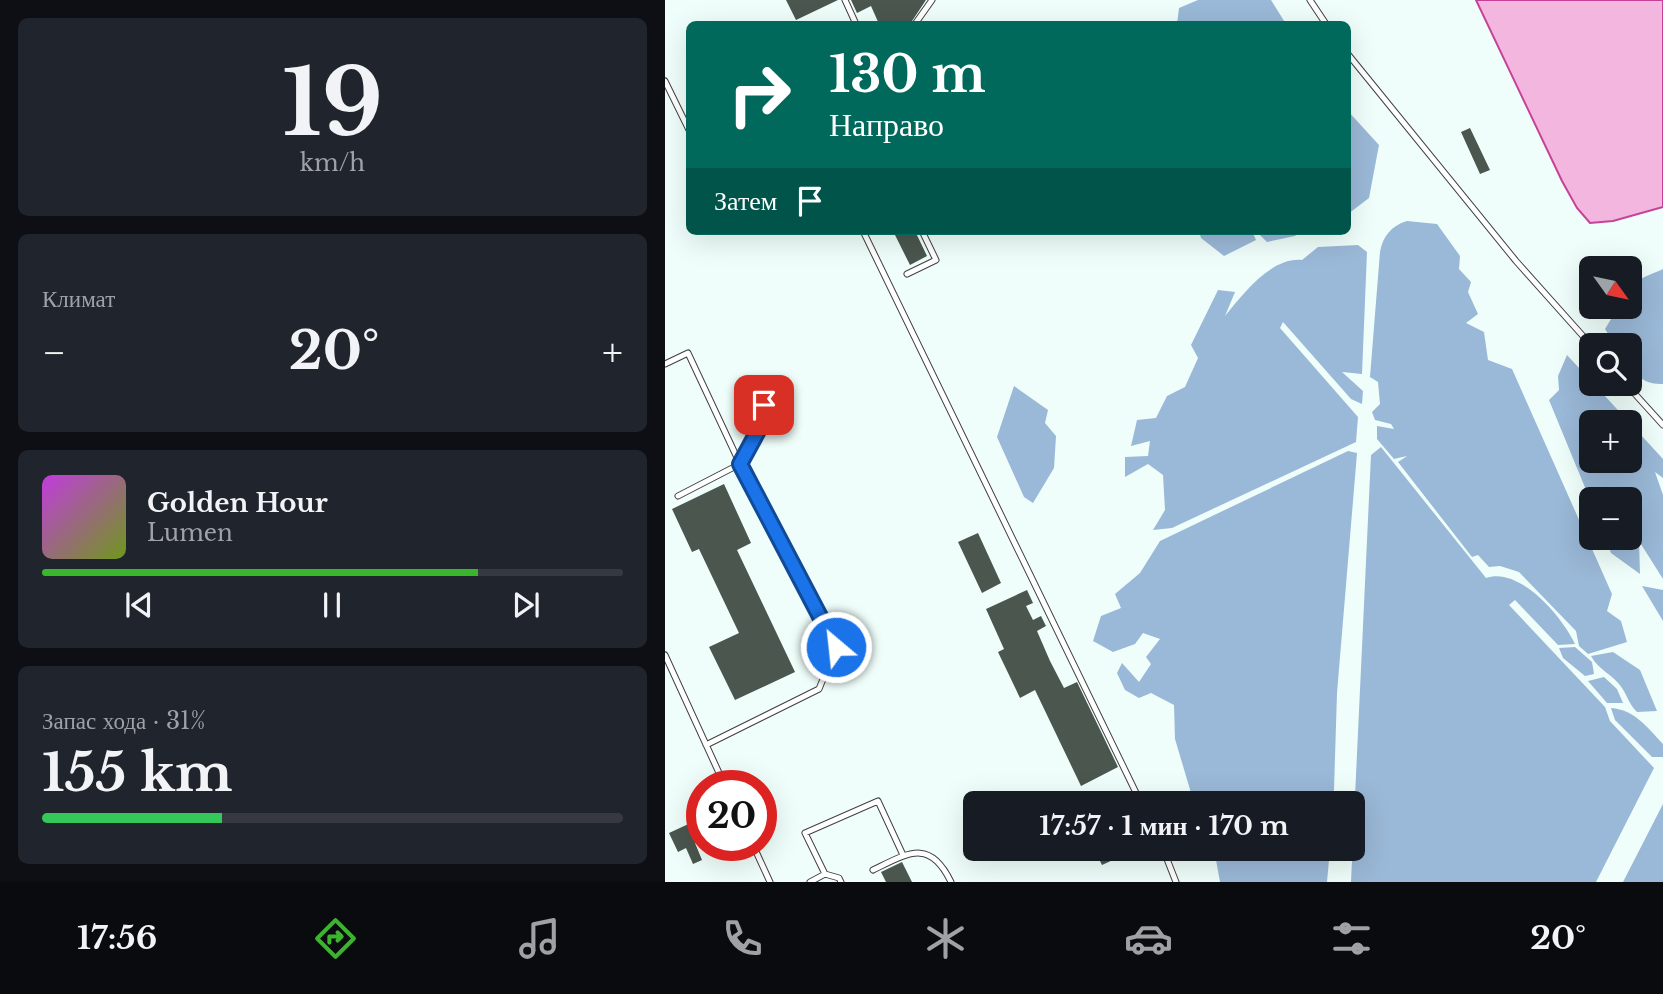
<!DOCTYPE html>
<html lang="ru">
<meta charset="utf-8">
<style>
:root{--surface:#171b24;--page:#20242c;--text:#f1f3f6;--muted:#9ea1a6;--line:#363941;--accent:#3ab62d}
body{margin:0;font-family:"Libre Baskerville",serif;background:var(--page);color:var(--text);height:100vh;display:flex;flex-direction:column;font-size:26px;white-space:nowrap}
*{box-sizing:border-box;margin:0}
p{font-size:23px;color:var(--muted)}
.icon{flex:none;width:38px;height:38px;fill:none;stroke:currentColor;stroke-width:2;stroke-linecap:round;stroke-linejoin:round}
.map{position:relative;flex:1;overflow:hidden}
.drawer{display:flex;flex-direction:column;gap:18px;padding:18px;background:#0d0f14;width:665px}
.drawer>*{flex:none}
.hud{position:absolute;left:21px;top:21px;width:665px;height:214px;border-radius:10px;box-shadow:0 7px 28px #0002;background:#00695c;color:#fff;overflow:hidden}
.needle{width:46px;rotate:123deg}
.fabs{position:absolute;left:914px;top:256px;display:grid;gap:14px}
.fabs a{display:grid;place-items:center;width:63px;height:63px;border-radius:10px;background:var(--surface);box-shadow:0 7px 28px #0002;font-size:35px}
.speed{position:absolute;left:21px;top:770px;display:flex;gap:14px;font-size:35px;font-weight:700;text-align:center}
.speed>*{display:grid;place-content:center;width:91px;height:91px;border-radius:50%;background:var(--surface);box-shadow:0 7px 28px #0002;line-height:1}
.speed .limit{border:10px solid #d22;background:#fff;color:#111}
.pin{position:absolute;display:grid;place-items:center;width:60px;height:60px;color:#fff;margin:-30px;border-radius:14px;box-shadow:0 4px 10px #0006}
.me{position:absolute;width:77px;margin:-38px;rotate:332deg;stroke-linejoin:round;filter:drop-shadow(0 0 5px #0008)}
.turn{display:flex;align-items:center;gap:24px;height:147px;padding:0 28px;font-size:32px}
.turn .icon{width:91px;height:91px;stroke-width:2.5}
.turn b{display:block;font-size:49px;line-height:60px}
.then{display:flex;align-items:center;height:66px;padding:0 28px;background:#0003;gap:14px;font-size:26px}
.big{font-size:52px;font-weight:800;line-height:1.1}
.drawer .card{flex:1;display:flex;flex-direction:column;justify-content:center;gap:10px;min-width:0;padding:0 24px;border-radius:10px;background:var(--page)}
.drawer .dial{align-items:center;gap:0}
.dial b{font-size:91px;line-height:1}
.song{display:flex;align-items:center;gap:21px}
.cover{width:84px;height:84px;border-radius:10px;background:linear-gradient(135deg,hsl(290 70% 55%),hsl(80 70% 35%))}
.played{height:7px;border-radius:4px;background:linear-gradient(90deg,var(--accent) 75%,var(--line) 75%)}
.keys{display:flex;justify-content:space-around;direction:ltr}
.heat{display:flex;justify-content:space-between;align-items:center;font-size:38px;direction:ltr}
.charge{height:10px;border-radius:5px;background:linear-gradient(90deg,#34c759 31%,var(--line) 0)}
.trip{position:absolute;left:298px;top:791px;width:402px;height:70px;border-radius:10px;background:var(--surface);box-shadow:0 7px 28px #0002;font-weight:800;line-height:70px;text-align:center}
.tabs{display:flex;height:112px;justify-content:space-around;align-items:center;background:#090b0e;color:var(--muted)}
.tabs .icon{width:49px;height:49px}
.tabs .selected{color:var(--accent)}
.tabs b{font-size:32px;color:var(--text)}
main{display:flex;flex:1;min-height:0}
.map>svg:first-child{display:block}
.forest{fill:#9ab8d7}
.water{fill:#f3b6df;stroke:#c64197;stroke-width:2}
.building{fill:#4a564e}
.lines{fill:none;stroke-linecap:round;stroke-linejoin:round}
.service-casing{stroke:#414141;stroke-width:7}
.service{stroke:#fff;stroke-width:5}
.route-casing{stroke:#114b97;stroke-width:18}
.route{stroke:#1a73e8;stroke-width:12}
</style>
<main>
<section class="drawer">
<div class="card dial"><b>19</b><p>km/h</p></div>
<div class="card"><p>Климат</p>
<div class="heat"><a>−</a><b class="big">20°</b><a>+</a></div>
</div>
<div class="card">
<div class="song"><i class="cover"></i><div><b>Golden Hour</b><p>Lumen</p></div></div>
<div class="played"></div>
<div class="keys"><svg class="icon" aria-label="previous" viewBox="0 0 24 24"><path d="M18 5L8 12l10 7zM5 5v14"/></svg><svg class="icon" aria-label="pause" viewBox="0 0 24 24"><path d="M8 5v14M16 5v14"/></svg><svg class="icon" aria-label="next" viewBox="0 0 24 24"><path d="M6 5l10 7-10 7zM19 5v14"/></svg></div>
</div>
<div class="card"><p>Запас хода · 31%</p><b class="big">155 km</b><div class="charge"></div></div>
</section>
<div class="map">
<svg width="998" height="882" viewBox="0 0 998 882">
<rect width="100%" height="100%" fill="#effefa"/>
<path class="forest" d="M533 0H606L621 24H512L514 8Z
M682 110 714 145 704 198 683 214Z
M742 221 772 224 795 256 794 269 806 282 803 292 813 314 801 323 819 332 823 360 847 369 947 594 942 611 956 621 962 642 923 654 914 646 911 631 854 572 835 566 824 567 813 555 807 557 733 462 742 456 729 459 712 439V426L729 429 726 424 710 420 707 412 715 404 713 382 705 377 715 252C718 236 726 226 742 221Z
M534 231H587L591 240 559 256 536 238Z
M591 231H637L630 236 602 242Z
M693 245 702 252 697 374 677 372 698 391 697 404 686 399 618 322 615 328 693 417 691 442 507 528 488 530 500 510 498 475 483 464 460 477V457L483 456 485 441 466 446 472 420 491 418 502 396 520 387 533 358 526 345 553 290 570 292 560 316C578 294 606 257 637 260L653 247Z
M998 269V384C972 385 964 367 964 345H950L940 329 954 306H964C964 278 975 280 998 269Z
M902 355 964 422H926V460H964V422L998 459V478L990 472 998 495V579L974 541 975 574 946 553 940 537H964V499H926V502L884 400 894 390 893 376Z
M349 386 383 410 380 423 391 436 389 468 368 503 359 497 332 437Z
M716 447 821 578C854 566 897 616 910 644L893 645 850 600 844 605 940 707 945 721 989 768 931 882H686L706 455Z
M683 451 692 453 672 693 669 790 663 803H529L510 739 509 705 486 693 474 698 460 690 452 673 457 663 474 682 486 664 481 657 495 639 478 633 470 644 448 652 428 641 436 616 456 608 450 594 475 573 495 541Z
M977 586 998 590V621Z
M910 647 927 662 929 674 920 676 898 658 894 648Z
M948 652 975 670 992 711 972 712C964 704 963 697 957 688 949 675 933 670 926 656Z
M939 677 952 689 958 703H942L923 681Z
M946 708C970 710 982 727 998 744V757H987L950 720Z
M998 804V882H958Z
M549 849H665L662 882H555Z"/>
<path class="water" d="M811 0H998V207L948 221 925 223 912 208 897 181Z"/>
<path class="building" d="M121 0H173L131 20Z
M186 0H261L245 24H214L206 6 192 13Z
M805 128 825 170 815 174 796 132Z
M228 231H250L262 256 245 265Z
M59 484 86 543 72 550 130 672 70 700 44 647 74 633 34 549 27 552 7 509Z
M313 533 336 583 317 593 293 542Z
M362 590 368 603 361 606 368 620 376 616 381 626 372 631 385 661 399 688 412 682 453 767 416 786 370 690 355 698 333 652 339 649 321 609Z
M454 791 460 803H429Z
M30 821 37 840 30 843 37 860 28 864 21 848 13 852 4 833Z
M429 849H472L437 865Z
M237 862 247 882H221L216 872Z"/>
<g class="lines">
<defs>
<path id="service" d="M180 0 191 24
M645 0 661 24
M250 24 267 0
M682 53 851 261 926 345
M0 81 24 130
M198 231 476 803
M242 274 271 260 257 231
M0 364 23 353 75 464 171 647 154 689 41 745
M960 383 998 425
M13 496 75 464 100 418 99 405 88 381
M0 655 60 786
M88 845 105 882
M498 849 511 882
M208 870C243 853 265 838 286 882
M160 874 174 878 176 882
M145 882 160 874 140 833 213 801 238 855"/>
</defs>
<use href="#service" class="service-casing"/>
<use href="#service" class="service"/>
</g>
<g class="lines">
<defs>
<path id="route" d="M99 405 100 418 75 464 171 647"/>
</defs>
<use href="#route" class="route-casing"/>
<use href="#route" class="route"/>
</g>
</svg>
<div class="fabs">
<a><svg class="needle" viewBox="-14 -14 28 28"><path d="M0-13l5 13h-10z" fill="#e53935"/><path d="M0 13l5-13h-10z" fill="#9ea1a6"/></svg></a>
<a><svg class="icon" aria-label="search" viewBox="0 0 24 24"><circle cx="10" cy="10" r="6"/><path d="M15 15l6 6"/></svg></a>
<a>+</a>
<a>−</a>
</div>
<div class="speed"><div class="limit">20</div></div>
<div class="pin" style="left:99px;top:405px;background:#d93025"><svg class="icon" aria-label="arrive" viewBox="0 0 24 24"><path d="M6 21V4h12l-3 4 3 4H6"/></svg></div>
<svg class="me" style="left:171px;top:647px" viewBox="-20 -20 40 40"><circle r="17" fill="#1a73e8" stroke="#fff" stroke-width="3"/><path d="M0-11L8 9 0 5-8 9z" fill="#fff"/></svg>
<div class="trip">17:57 · 1 мин · 170 m</div>
<div class="hud">
<div class="turn"><svg class="icon" aria-label="right" viewBox="0 0 24 24"><path d="M7 20v-9h11M14 6l5 5-5 5"/></svg><div><b>130 m</b>Направо</div></div>
<div class="then">Затем<svg class="icon" aria-label="arrive" viewBox="0 0 24 24"><path d="M6 21V4h12l-3 4 3 4H6"/></svg></div>
</div>
</div>
</main>
<nav class="tabs">
<b>17:56</b>
<svg class="icon selected" aria-label="directions" viewBox="0 0 24 24"><path d="M12 3l9 9-9 9-9-9zM9 14v-3h6M13 9l2 2-2 2"/></svg>
<svg class="icon" aria-label="music" viewBox="0 0 24 24"><path d="M9 18V5l10-2v13"/><circle cx="6" cy="18" r="3"/><circle cx="16" cy="16" r="3"/></svg>
<svg class="icon" aria-label="phone" viewBox="0 0 24 24"><path d="M5 4h4l2 5-3 2q2 4 5 5l2-3 5 2v4C11 20 4 13 5 4z"/></svg>
<svg class="icon" aria-label="climate" viewBox="0 0 24 24"><path d="M12 3v18M4 7l16 10M4 17L20 7"/></svg>
<svg class="icon" aria-label="car" viewBox="0 0 24 24"><path d="M5 17H2v-5l4-1 3-4h7l3 4 3 1v5h-3M9 17h6M6 11h13"/><circle cx="7" cy="17" r="2"/><circle cx="17" cy="17" r="2"/></svg>
<svg class="icon" aria-label="filters" viewBox="0 0 24 24"><path d="M4 7h16M4 17h16"/><circle cx="9" cy="7" r="2"/><circle cx="15" cy="17" r="2"/></svg>
<b>20°</b>
</nav>
